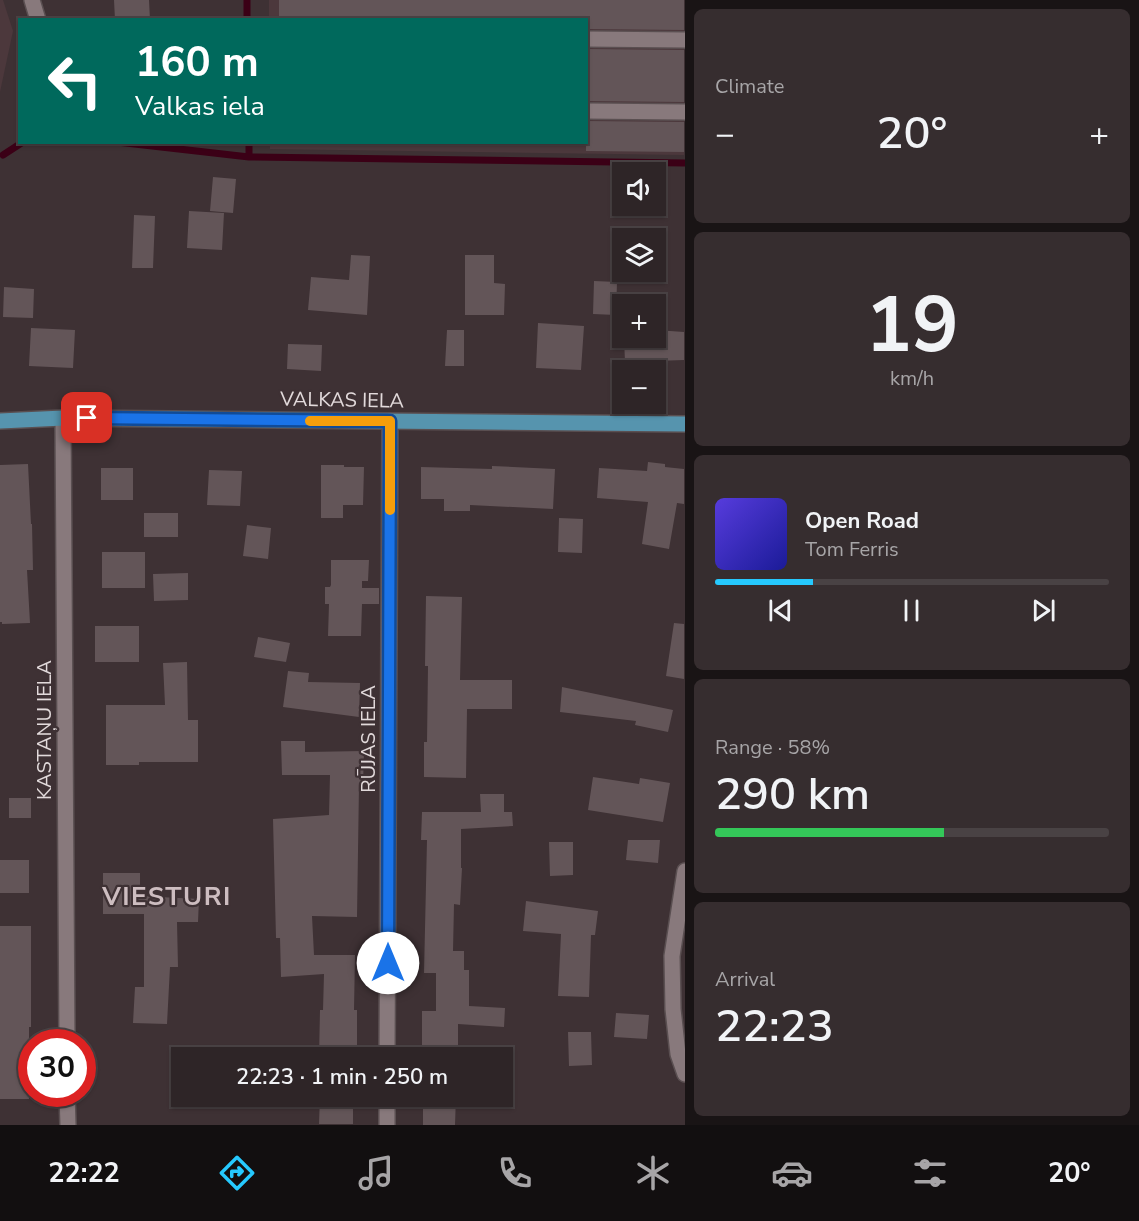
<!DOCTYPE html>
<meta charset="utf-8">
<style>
:root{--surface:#2e2527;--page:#362d2f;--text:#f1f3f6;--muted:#a7a5a7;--line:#494244;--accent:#26c9fe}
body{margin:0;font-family:"Nunito Sans",sans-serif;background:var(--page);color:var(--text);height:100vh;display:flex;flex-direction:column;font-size:22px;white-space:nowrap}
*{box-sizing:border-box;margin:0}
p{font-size:20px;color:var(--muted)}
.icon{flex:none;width:33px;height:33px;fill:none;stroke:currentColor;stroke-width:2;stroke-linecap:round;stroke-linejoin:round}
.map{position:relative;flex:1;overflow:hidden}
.details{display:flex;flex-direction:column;gap:9px;padding:9px;background:#191415;width:454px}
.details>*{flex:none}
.guide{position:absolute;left:18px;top:18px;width:570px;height:126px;border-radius:0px;box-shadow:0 2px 4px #0004,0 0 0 2px var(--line);background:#00695c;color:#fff;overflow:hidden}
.controls{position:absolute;left:612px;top:162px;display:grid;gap:12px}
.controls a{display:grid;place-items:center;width:54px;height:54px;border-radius:0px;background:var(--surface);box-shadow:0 2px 4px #0004,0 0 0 2px var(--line);font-size:30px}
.speed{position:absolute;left:18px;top:1029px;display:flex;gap:12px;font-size:30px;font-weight:700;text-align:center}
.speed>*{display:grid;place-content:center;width:78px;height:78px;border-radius:50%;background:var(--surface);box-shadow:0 2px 4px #0004,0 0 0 2px var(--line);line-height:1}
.speed .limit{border:9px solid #d22;background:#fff;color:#111}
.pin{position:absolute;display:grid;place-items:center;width:51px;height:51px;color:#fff;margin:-26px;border-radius:12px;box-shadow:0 3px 9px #0006}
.me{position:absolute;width:66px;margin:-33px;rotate:0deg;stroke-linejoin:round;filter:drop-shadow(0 0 4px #0008)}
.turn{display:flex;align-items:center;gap:21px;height:126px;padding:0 18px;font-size:27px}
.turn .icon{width:78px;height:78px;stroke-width:2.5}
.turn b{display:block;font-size:42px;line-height:51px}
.big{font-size:45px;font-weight:600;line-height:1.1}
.details .card{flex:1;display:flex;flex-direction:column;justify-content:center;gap:9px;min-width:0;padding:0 21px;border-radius:9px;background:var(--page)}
.details .dial{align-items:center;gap:0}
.dial b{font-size:78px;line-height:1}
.song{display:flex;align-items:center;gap:18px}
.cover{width:72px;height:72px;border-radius:9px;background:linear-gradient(135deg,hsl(250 70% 55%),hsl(240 70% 35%))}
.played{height:6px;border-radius:3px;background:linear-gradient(90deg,var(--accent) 25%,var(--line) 25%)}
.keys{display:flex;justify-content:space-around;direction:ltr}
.heat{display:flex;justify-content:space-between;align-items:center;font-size:33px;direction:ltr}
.charge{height:9px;border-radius:4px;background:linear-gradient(90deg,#34c759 58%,var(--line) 0)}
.trip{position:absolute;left:171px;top:1047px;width:342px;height:60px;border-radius:0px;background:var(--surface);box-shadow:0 2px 4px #0004,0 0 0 2px var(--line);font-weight:600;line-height:60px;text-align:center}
.menu{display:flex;height:96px;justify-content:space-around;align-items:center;background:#120f10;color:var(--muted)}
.menu .icon{width:42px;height:42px}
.menu .active{color:var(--accent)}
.menu b{font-size:27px;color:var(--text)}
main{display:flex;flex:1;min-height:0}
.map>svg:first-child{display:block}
.built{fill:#4c383c}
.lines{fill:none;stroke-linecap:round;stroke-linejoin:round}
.stream{stroke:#3b0016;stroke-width:7}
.building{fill:#635558}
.minor-casing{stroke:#5a4f51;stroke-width:18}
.major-casing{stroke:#5a4f51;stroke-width:18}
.minor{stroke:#88797c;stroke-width:15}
.major{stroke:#5694ae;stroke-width:15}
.route-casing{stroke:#114b97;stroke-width:15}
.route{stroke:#1a73e8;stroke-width:10}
.slow{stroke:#f59e0b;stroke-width:10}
.labels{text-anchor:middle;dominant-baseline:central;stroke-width:4.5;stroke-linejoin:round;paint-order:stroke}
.street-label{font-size:20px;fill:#e2dadb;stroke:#3e3134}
.district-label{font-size:26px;font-weight:bold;letter-spacing:1.5px;fill:#cdbdc0;stroke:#3e3134}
</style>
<main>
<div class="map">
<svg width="685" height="1125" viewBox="0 0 685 1125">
<rect width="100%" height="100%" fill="#3e3134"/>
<path class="built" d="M0 0H3L13 31 0 92Z
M269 0H684V155L270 149V142H586V20L269 19Z"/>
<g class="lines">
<path class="stream" d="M247 0V20
M117 142 249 157 685 163
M249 142V157
M3 155 23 142"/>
</g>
<path class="building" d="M114 0H149L150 20H115Z
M279 0H684V30L586 29V20H279Z
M586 49 684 50V102L586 101Z
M586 121 684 122V152L586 151Z
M213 177 236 179 233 213 210 211Z
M189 211 224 213 222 250 187 248Z
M134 215 155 216 153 268H132Z
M351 255 370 256 367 315 308 310 311 277 349 280Z
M465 255H494V283L505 284 504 315H465Z
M594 281 617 282 616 315 593 314Z
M4 287 34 289 33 318 3 317Z
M538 323 584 326 581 370 536 368Z
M31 328 75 330 73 368 29 366Z
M447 330H464V366H445Z
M656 330 684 332V360L625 362 624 338H656Z
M288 344 322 345 321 371 287 369Z
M648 462 665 464V467L684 469V504L677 503 669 549 642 544 648 502 597 498 599 468 647 471Z
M28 464 31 524H32L33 570H27L30 623 2 624V622H0V465Z
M321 465H344V467H364L363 505H343V518H321Z
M492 466 555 469 553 509 470 505V511H444V499H421V467L492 469Z
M101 468H133V500H101Z
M209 470 242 471 240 506 207 505Z
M144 513H178V537H144Z
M559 518 583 519 582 553 558 552Z
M247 525 271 528 268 559 243 556Z
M102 552H145V588H102Z
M331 560H369L368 581H362V588H379V604H362L361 636H328L329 604H325V587H330L331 585Z
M188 573V600L154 601 153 574Z
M426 596 462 597 460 680H512V709H467L466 778 424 777V742H427L428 666H425Z
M674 623 684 624V679L666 676Z
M95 626H139V662H95Z
M258 637 290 643 286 662 254 657Z
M187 662 188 720H198V762H139V765H106V705H165L163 663Z
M288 671 309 673 308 682 360 683 359 717 283 707Z
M562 687 673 710 668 732 635 725 636 721 560 712Z
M281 741H305V752L364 751 363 785H359L357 917 312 916 314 955H355L354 1010H357V1058H319L320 1010H323L324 974 281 977 280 938H276L273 819 329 815 330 775H282Z
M593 777 639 784 640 778 670 783 663 822 588 810Z
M480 794H504V812H512L513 826 461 829V868H462L460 905 454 904 453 951H464V970H469V1006L505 1008 504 1027 458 1024V1058H422V1011H436V973H424L427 840H421L422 812H481Z
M9 798H31V818H9Z
M628 840H660L658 863 626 860Z
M549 842H573V875L550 876Z
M0 860H29V893H0Z
M103 873H140V896L199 899 198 922H177L178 967H170L167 1024 133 1023 135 987H144V914H103Z
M526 901 598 911 595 935H591L589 997 558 996 561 934 523 931Z
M0 926H31V1027H29V1099H0Z
M616 1013 649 1015 647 1039 614 1037Z
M568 1032H591L592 1065 569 1066Z
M320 1096H353V1124H319Z
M423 1096H456L455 1125H423Z"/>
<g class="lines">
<defs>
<path id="minor" d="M32 0 38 20
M586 39 685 40
M586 111 685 112
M63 418 67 1042
M685 871 672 956 673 1009 678 1054 685 1074
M387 1058 390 421
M67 1094 68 1125
M387 1125V1096"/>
<path id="major" d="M0 421 63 418 685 424"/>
</defs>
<use href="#minor" class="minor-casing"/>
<use href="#major" class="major-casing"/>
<use href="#minor" class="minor"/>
<use href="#major" class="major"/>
</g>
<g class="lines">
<defs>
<path id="route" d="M87 418 390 421 388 963"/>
</defs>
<use href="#route" class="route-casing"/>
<use href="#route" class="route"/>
<path class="slow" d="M310 421H390V510"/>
</g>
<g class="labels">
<g class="street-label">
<text transform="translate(342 400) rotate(1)">VALKAS IELA</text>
<text transform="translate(44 730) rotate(-90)">KASTAŅU IELA</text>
<text transform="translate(368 739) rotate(-90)">RŪJAS IELA</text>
</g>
<g class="district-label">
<text x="167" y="896">VIESTURI</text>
</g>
</g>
</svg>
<div class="controls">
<a><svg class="icon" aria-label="sound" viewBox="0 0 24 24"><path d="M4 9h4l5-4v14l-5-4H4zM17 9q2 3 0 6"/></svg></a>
<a><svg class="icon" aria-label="layers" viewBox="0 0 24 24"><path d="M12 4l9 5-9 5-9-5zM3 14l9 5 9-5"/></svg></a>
<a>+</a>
<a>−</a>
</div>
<div class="speed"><div class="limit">30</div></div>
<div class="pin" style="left:87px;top:418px;background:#d93025"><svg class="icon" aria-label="arrive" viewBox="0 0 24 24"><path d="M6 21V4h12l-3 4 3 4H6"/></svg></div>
<svg class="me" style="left:388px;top:963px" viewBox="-20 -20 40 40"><circle r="19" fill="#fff"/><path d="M0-13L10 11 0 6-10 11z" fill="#1a73e8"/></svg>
<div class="trip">22:23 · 1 min · 250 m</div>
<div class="guide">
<div class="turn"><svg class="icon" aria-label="left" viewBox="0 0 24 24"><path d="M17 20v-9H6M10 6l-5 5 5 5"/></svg><div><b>160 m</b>Valkas iela</div></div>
</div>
</div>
<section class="details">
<div class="card"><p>Climate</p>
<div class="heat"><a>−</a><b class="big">20°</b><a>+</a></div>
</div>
<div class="card dial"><b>19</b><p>km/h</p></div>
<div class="card">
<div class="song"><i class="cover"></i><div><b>Open Road</b><p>Tom Ferris</p></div></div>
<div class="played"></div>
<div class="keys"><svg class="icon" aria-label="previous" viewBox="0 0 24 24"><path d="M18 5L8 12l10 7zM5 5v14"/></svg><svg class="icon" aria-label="pause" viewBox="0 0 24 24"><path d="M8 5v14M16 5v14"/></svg><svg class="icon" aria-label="next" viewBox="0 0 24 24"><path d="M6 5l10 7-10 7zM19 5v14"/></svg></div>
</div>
<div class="card"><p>Range · 58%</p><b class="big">290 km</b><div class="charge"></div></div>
<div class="card"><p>Arrival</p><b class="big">22:23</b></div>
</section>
</main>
<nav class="menu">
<b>22:22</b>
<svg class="icon active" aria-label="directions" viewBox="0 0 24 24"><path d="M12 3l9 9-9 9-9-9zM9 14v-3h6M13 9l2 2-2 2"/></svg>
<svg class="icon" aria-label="music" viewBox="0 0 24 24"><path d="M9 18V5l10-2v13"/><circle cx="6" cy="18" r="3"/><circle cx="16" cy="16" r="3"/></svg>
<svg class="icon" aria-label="phone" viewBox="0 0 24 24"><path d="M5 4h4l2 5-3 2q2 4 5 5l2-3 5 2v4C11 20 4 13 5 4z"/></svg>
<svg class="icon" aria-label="climate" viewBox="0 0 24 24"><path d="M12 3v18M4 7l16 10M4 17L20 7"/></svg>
<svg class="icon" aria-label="car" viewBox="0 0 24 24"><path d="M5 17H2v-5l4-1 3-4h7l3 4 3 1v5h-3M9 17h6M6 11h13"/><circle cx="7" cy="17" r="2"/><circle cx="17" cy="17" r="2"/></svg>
<svg class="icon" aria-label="filters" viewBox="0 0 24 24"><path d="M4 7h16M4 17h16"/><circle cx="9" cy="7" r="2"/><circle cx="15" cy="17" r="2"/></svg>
<b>20°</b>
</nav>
